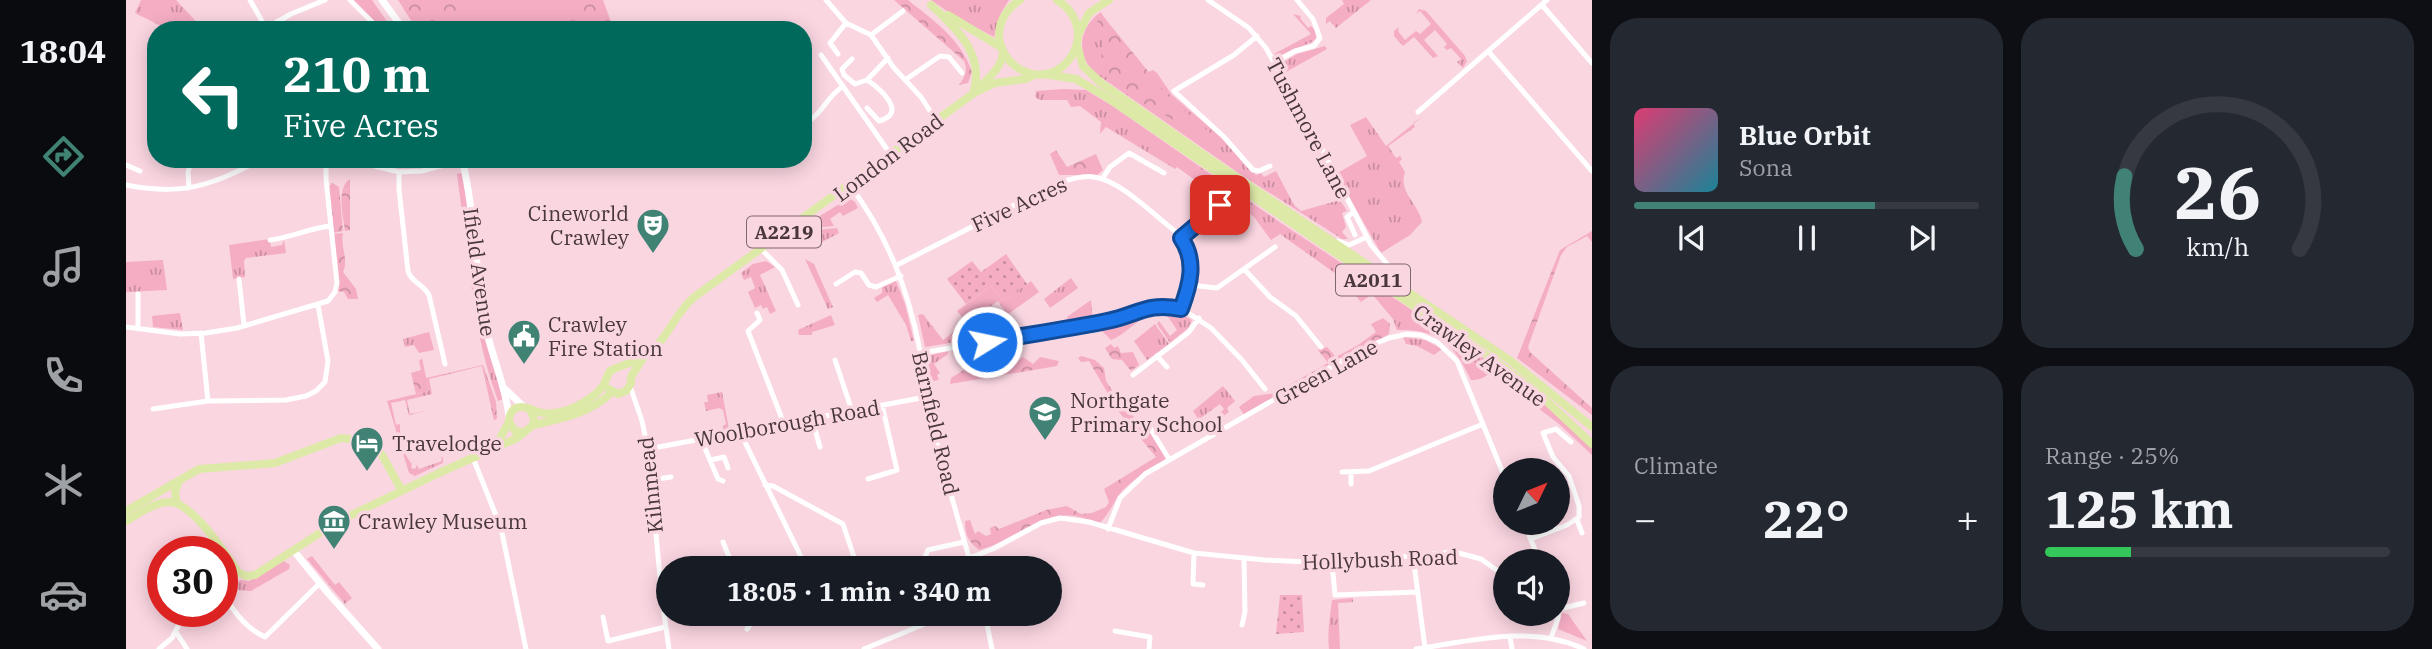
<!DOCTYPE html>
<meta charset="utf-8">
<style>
:root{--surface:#171b24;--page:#242831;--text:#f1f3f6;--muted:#9ea1a6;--line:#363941;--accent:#408375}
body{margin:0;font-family:"IBM Plex Serif",serif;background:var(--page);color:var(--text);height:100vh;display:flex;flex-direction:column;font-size:26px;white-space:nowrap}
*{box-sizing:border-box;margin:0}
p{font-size:23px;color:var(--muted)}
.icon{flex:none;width:38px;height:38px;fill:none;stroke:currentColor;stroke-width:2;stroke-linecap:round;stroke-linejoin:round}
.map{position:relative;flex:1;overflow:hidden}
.side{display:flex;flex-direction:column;gap:18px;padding:18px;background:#0d0f14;width:840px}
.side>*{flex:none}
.banner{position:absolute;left:21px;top:21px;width:665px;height:147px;border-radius:28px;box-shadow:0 4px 18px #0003;background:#00695c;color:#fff;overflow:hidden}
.needle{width:46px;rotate:47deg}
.controls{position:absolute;left:1367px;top:458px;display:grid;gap:14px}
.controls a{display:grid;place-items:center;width:77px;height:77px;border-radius:50%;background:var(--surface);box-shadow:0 4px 18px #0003;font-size:35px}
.speed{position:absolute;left:21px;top:536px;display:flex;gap:14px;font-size:35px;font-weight:700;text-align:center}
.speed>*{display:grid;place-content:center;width:91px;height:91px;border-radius:50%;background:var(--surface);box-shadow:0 4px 18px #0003;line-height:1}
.speed .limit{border:10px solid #d22;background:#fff;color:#111}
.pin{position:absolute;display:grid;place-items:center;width:60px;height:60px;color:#fff;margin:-30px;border-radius:14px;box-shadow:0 4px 10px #0006}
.me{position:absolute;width:77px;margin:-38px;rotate:80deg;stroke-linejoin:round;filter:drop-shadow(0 0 5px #0008)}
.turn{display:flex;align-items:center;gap:24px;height:147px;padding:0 21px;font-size:32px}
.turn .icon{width:91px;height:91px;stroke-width:2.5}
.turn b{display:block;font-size:49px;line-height:60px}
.big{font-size:52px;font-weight:700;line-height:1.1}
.side .tile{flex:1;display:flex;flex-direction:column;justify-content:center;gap:10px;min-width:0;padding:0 24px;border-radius:28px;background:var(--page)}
.side .dial{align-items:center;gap:0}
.dial svg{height:182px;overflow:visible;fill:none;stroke:var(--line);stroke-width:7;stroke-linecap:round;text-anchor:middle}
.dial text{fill:var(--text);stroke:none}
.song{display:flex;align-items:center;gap:21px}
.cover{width:84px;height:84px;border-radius:10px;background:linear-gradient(135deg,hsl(340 70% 55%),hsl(190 70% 35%))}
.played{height:7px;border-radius:4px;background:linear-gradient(90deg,var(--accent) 70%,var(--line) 70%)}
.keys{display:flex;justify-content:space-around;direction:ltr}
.heat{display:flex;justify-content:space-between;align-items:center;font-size:38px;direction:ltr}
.charge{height:10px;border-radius:5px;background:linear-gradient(90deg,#34c759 25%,var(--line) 0)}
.side .tiles{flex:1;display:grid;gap:18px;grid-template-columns:repeat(2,1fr)}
.trip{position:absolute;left:530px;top:556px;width:406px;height:70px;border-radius:35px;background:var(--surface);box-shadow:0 4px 18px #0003;font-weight:700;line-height:70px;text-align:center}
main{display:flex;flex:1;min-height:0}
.menu{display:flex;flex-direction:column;width:126px;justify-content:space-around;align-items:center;background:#090b0e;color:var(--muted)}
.menu .icon{width:49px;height:49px}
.menu .active{color:var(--accent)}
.menu b{font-size:32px;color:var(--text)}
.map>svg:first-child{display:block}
.grass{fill:url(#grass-tufts)}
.forest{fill:url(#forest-crowns)}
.garden{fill:url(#garden-dots)}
.pitch{fill:#f5adc4}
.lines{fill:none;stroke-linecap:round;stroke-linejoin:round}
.street{stroke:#fff;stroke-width:5}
.secondary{stroke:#fff;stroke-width:7}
.primary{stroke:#dde9a7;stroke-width:8}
.route-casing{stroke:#114b97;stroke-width:18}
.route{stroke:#1a73e8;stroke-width:12}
.labels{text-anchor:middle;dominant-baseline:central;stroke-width:7;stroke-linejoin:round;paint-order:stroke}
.shield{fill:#fad6e1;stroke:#7e676e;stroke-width:2}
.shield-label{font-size:19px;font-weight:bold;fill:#49373c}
.street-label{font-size:21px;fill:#49373c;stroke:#fad6e1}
.poi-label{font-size:21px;fill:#49373c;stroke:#fad6e1;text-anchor:start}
</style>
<main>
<nav class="menu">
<b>18:04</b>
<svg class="icon active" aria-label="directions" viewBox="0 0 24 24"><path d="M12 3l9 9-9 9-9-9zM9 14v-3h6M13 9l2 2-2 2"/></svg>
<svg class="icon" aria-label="music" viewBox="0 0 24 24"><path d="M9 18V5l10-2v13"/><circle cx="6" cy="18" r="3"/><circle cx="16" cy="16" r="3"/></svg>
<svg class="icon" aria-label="phone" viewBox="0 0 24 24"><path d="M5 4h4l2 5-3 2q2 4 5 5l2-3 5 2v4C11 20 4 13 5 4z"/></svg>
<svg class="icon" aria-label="climate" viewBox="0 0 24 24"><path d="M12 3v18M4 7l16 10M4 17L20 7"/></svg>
<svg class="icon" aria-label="car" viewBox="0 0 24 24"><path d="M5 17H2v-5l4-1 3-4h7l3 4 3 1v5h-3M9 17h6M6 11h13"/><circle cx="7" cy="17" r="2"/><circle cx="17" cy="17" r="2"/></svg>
</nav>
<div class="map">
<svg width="1466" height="649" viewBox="0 0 1466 649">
<defs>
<pattern id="grass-tufts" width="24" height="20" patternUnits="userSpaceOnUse" patternTransform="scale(1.75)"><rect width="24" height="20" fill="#f5adc4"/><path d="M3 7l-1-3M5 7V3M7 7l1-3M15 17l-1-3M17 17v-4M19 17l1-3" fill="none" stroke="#c88ea0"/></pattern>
<pattern id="forest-crowns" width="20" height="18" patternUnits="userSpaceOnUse" patternTransform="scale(1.75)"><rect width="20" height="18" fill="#f5adc4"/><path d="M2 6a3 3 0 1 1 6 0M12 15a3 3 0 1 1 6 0" fill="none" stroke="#c88ea0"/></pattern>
<pattern id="garden-dots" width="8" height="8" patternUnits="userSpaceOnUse" patternTransform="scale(1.75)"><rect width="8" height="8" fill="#f5adc4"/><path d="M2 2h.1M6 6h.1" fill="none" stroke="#c88ea0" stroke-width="1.8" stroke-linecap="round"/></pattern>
</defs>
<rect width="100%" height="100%" fill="#fad6e1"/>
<path class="grass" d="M15 0H50L78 30H43L9 13Z
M227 0H246L267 30H257Z
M805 0H883L875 13 868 37 825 14Z
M1216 0H1245L1210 28 1204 21 1200 24V18L1218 4Z
M1293 9 1300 11 1339 56 1341 61 1337 68 1331 62 1335 59 1325 48 1321 50 1318 47 1321 44 1309 30 1298 40 1312 56 1307 58 1288 37 1277 46 1268 36V31L1273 27 1272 31 1279 40 1290 31 1294 34 1305 24 1294 11 1290 14Z
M975 12 983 26 1022 72 1027 70 1031 73 1046 95 1105 146 1130 175 1135 173 1138 177 1150 171 1168 205 1175 211 1214 200 1221 211 1216 213 1220 227 1216 232 1222 239H1216L1114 174 969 73C949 54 953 27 975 12Z
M1167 14 1175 16 1174 18 1182 28 1185 26 1189 30 1190 38 1186 42 1153 56 1148 54 1185 34Z
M1199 46 1201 49 1160 72 1157 67 1158 62 1171 54Z
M937 89 960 90 988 107 1155 223 1370 366C1365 374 1355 381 1345 380 1328 344 1313 329 1271 330L1267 319 1246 294 1235 302 1213 276 1154 234 1145 240 1128 217 1107 201 1101 206 1103 202 1094 197 1091 201 1080 188 1051 167 1049 169 980 127 974 134 975 122 954 106 945 107 941 100H914L909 97 910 91Z
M1297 116 1287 123 1289 127 1262 146 1270 158 1274 156 1276 159 1273 162 1279 172C1272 193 1293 204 1296 222L1284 235 1255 253 1210 174 1241 156 1224 125 1240 117 1260 146Z
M336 173 344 215 340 222 342 241 347 248 349 268 343 267 331 174Z
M723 198 729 202 732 208 717 216 714 212 704 219 708 226 678 229 676 227Z
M711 228 713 233 687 247 679 231Z
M144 239 145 247 156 245 158 240 160 253 120 258 118 261 119 277 107 279 103 245Z
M679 259 688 264 707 307 702 309Z
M37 260 41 290 0 292V262Z
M640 261 649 267 634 275 650 311 644 314 641 307 637 309 635 305 629 308 622 292 629 288 625 277 618 280 615 273 627 264Z
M350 272 359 336 377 399 372 401C356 357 349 319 344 273Z
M945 278 952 288 924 308 918 299Z
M767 281H770L779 304 788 341H785L780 325 762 295 751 302 748 298 756 293V287Z
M905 281 913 292 881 315 872 301 841 323 831 311 865 286 877 301Z
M1039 309C1033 314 1029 312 1024 315 1009 321 1000 334 985 340L975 330C984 318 1024 308 1039 309Z
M1047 310 1066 320 1062 328 1044 343 1031 324 1033 321 1044 336 1051 330 1040 314Z
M54 313 57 330 27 327 26 316Z
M797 314 817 340 834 327 843 340 799 347 792 315Z
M705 315 709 325 686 332V335H673L672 330Z
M1029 324 1043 344 1021 360 1008 341Z
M303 332 308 350 293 353 288 345 279 347 277 339Z
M1277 337 1299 340 1316 349 1308 355 1291 346 1280 344Z
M822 351V354L808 364 814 373 811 375 813 380 801 382 798 361 801 356Z
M357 365 370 402 371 419 368 420 356 366 303 379 306 394 281 400 284 414 304 410 283 415 279 400 265 403 270 425 274 424C273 436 278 456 286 464L285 468 289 469 291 465 293 469 316 461 315 457 317 458V463L289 476 283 473 261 401 303 391 300 378Z
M1097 386 1109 401 1101 408 1103 412 1096 417 1094 413 1098 409 1094 404 1069 422 1073 428 1079 424 1081 427 1072 433 1064 423 1071 417 1067 411Z
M596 392 603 429 598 430 597 426 600 424 597 410 593 408 580 411 578 402H582L581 395Z
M186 556 209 585 213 582 226 598 219 604 181 559Z
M158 561 164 565 163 569 125 591 106 590 114 580 123 581Z
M1227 598V602L1212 603 1214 649H1203C1201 632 1204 617 1206 600Z
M1436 613 1442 614 1461 641 1432 629Z"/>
<path class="forest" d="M272 0H477L488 30H291Z
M768 0H782C808 21 835 39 846 72L842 83 833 85C839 77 842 70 838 61Z
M977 16 1043 97 1090 138 1089 143 1015 102 985 75 975 62 977 41 971 21Z
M930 150 941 167 970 154 977 170 971 175H933L924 154Z
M224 179V230L219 231C217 215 210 188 224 179Z
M206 183 213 187 217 231 207 233 203 187Z
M1466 231V242L1461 236 1441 247 1435 255 1402 347 1404 352 1466 408V415L1391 358 1434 250Z
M217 233C214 247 223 259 217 272L230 289 232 299H222L218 292 211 291 208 234Z
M965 300 967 320 942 324 941 317Z
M1257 318 1264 324 1263 334 1119 416 1113 407 1128 396 1149 393 1202 363 1192 350 1201 347 1210 357 1232 345 1250 332 1245 324Z
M985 344 988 348 992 346 995 353 1007 352 1013 365 1005 371 996 360 986 359 979 348Z
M955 356 969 360 978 368 980 381 990 396 996 399 1009 419 1022 428 1041 459C1024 469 1004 480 992 496 986 506 982 515 973 524 922 498 898 538 853 550 842 541 839 535 839 521L844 520 849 534 852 531 860 536 865 534 864 528 869 526 873 529 920 510 941 506 955 514 966 513 980 507 983 502 978 489 1030 457 992 411 963 361 955 362 952 358Z
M897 357 907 364 914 357 933 361 931 366 824 384 825 378 855 359 872 369 875 367 883 369Z
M296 358 303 391 290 394 285 373 295 370 293 361Z
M1375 370 1425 409 1466 448V455L1433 424 1371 377Z"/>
<path class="garden" d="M880 254 901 284 877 301 865 286 840 304 821 279 846 261 855 272Z
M1154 595H1176L1178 632 1150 634Z"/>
<path class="pitch" d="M331 0H440L447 30H336L332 16Z"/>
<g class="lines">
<path class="street" d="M124 0 141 30
M224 0 254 30
M700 0 720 23 745 35 768 68 795 97 810 120
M1082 0 1123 28 1140 48 1195 147 1245 245 1267 271
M1416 5 1466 63
M140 28 165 14 199 0
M745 35 777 11
M1131 36 1108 55 1048 91 1098 137 1127 170 1133 171 1144 166
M1362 51 1466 171
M712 54 704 43 720 23
M695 55 765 155
M726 59 716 69 718 75 729 84 741 80
M1149 62 1169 51 1188 46 1194 38 1187 19 1171 0
M779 80 814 56 823 57 836 73
M741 108 753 121C783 113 753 88 741 80L762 58
M1292 112 1421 0
M677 119 683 121C697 112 701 97 716 87
M25 120 30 116
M220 159 273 172 296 171 336 160
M0 165 14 171
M273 172V189L282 271C285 282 297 284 303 295L319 364
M976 179 984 167 1003 153 1038 173
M0 185C30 191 58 192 88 181 106 175 122 165 139 159
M724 185C762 237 782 288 794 351 797 366 797 383 800 398 812 456 831 512 846 569
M63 188 62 172 66 159
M1228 212 1221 217 1229 235
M1055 238 1094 205
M144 240C166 237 184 228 205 226
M1212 241 1223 245 1241 237
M635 249 656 270 672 305
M771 265 930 184C941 180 956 175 968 177 994 180 1029 216 1050 232 1071 255 1065 282 1056 309
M1119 270 1144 297 1170 316 1195 347
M113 279 118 325
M710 284 729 272 735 273 743 285 750 287 775 276
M1064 285 1091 288 1149 247
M631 313 634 320 622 331 658 424
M0 327 54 334 80 333 111 328 202 301 209 292 211 283 200 179V159
M12 329V294
M75 333 82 401
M795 353 985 321 1024 306H1039L1056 309 1085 328 1116 360 1139 389
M1031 356 1041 367
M709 360 726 411
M1007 375 1063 332 1073 318
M504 386 516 421 522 449 536 599 543 649
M27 409 82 401 160 400 180 396 190 391 199 382 202 361 192 305
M686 419 694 447
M1024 428 1043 459
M614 432 681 569
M575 439 592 479 597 481
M522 449 800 397
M347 458 375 528 400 649
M585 460 598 457 602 468
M1216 472 1243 471 1357 424
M742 479 771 470 756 405
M525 480 545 477
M1225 484V472
M639 485 647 486 717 524 732 569
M1451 520 1456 533
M1398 523 1414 562
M982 529 994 498 1019 474 1234 350 1263 338 1281 334 1295 335 1311 342 1331 361 1379 478
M1405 539 1441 525 1453 517V506L1443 476 1427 457 1417 433 1430 429 1445 442
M597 542 608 569
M1068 553 1067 584 1077 585
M1287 556 1299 648
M843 558 867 549 915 523 934 518 963 522 1068 553 1139 560 1206 563 1329 552 1355 559 1379 576
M1206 563 1209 595 1291 592
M802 569 799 557 802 550 838 542
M96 587 109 580 112 572
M96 591C106 610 119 628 139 637L194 583
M1433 609 1458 603
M859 614 866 649
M477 617 482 641 539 627
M1116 625 1119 612 1118 558
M621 629 627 620 625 614
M989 631 1024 637 1023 649
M50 632 61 649
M1384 636 1386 649
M1425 638 1432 618V606
M33 649 46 638 60 611
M738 649 823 614
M1290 649C1344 641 1406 624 1458 649"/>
<path class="secondary" d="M256 0 278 30
M336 159C349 213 349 269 359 324 365 355 380 386 383 417
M378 388 398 407
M168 551 202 593 252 649"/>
<path class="primary" d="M894 0C882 8 873 20 873 36 874 49 881 61 892 68 937 96 978 29 931 0
M805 5C830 28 858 53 848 90
M822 15 876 48
M953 33 963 13 983 0
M951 45 957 66 975 83 1091 164 1385 361 1466 427
M918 74 950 79 979 96 1379 368 1414 395 1466 444
M850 92 869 83 899 79 908 75
M483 389 492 394 500 391 505 383V377L517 358
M407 425C435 419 465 413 486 392
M396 432 389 431 383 422C383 415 386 407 395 407 402 406 409 412 417 413 436 416 465 402 477 386 480 381 481 376 484 371 497 364 512 362 525 352 542 337 549 314 567 298L848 93C858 81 877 69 877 51
M369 447 383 422
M51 503 49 492 53 481
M0 511 73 469 149 463 215 438 233 440 246 446 256 455 276 491
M0 521C12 514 30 501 45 502 67 504 100 554 112 572L120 576 129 575 211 522 313 473 391 438 407 425 408 419 404 410"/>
</g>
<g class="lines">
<defs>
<path id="route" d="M861 342C901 335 941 329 981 321 1012 315 1020 302 1055 309 1064 285 1071 261 1055 238L1094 205"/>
</defs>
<use href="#route" class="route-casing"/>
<use href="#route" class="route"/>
</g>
<defs>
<symbol id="theatre-pin" viewBox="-11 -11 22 30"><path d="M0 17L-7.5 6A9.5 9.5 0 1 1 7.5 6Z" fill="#408375" stroke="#fad6e1"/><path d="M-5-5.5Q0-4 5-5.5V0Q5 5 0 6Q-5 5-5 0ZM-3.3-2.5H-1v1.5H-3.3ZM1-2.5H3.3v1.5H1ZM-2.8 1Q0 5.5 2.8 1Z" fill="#fff"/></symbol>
<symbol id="civic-pin" viewBox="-11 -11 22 30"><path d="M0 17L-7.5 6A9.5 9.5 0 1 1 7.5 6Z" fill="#408375" stroke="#fad6e1"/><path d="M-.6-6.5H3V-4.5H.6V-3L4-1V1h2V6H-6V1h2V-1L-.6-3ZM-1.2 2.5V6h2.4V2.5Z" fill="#fff"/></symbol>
<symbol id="school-pin" viewBox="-11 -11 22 30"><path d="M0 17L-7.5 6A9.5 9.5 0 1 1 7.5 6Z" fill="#408375" stroke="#fad6e1"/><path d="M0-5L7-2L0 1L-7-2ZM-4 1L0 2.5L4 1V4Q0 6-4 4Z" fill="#fff"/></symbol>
<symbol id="hotel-pin" viewBox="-11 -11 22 30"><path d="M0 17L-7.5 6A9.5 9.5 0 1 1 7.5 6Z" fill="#408375" stroke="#fad6e1"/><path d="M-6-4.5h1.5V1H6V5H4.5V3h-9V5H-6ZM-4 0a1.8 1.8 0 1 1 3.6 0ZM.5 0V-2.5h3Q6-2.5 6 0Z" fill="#fff"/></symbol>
<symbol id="museum-pin" viewBox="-11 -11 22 30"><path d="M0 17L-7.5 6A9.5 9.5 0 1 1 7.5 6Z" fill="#408375" stroke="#fad6e1"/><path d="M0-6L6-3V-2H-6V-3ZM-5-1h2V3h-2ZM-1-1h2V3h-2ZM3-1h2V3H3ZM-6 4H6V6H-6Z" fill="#fff"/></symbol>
</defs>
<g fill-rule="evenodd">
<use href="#theatre-pin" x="508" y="206" width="38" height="52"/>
<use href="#civic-pin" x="379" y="317" width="38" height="52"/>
<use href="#school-pin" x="900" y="393" width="38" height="52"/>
<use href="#hotel-pin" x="222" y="424" width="38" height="52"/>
<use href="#museum-pin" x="189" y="502" width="38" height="52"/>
</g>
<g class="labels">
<g class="shield">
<rect x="621" y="216.5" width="74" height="31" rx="5"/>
<rect x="1210" y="264.5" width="74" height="31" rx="5"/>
</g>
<g class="shield-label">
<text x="658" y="232">A2219</text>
<text x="1247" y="280">A2011</text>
</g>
<g class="street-label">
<text transform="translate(1183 128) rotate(62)">Tushmore Lane</text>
<text transform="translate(762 157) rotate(-37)">London Road</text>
<text transform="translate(893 204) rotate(-25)">Five Acres</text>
<text transform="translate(354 272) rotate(82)">Ifield Avenue</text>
<text transform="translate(1354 355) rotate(36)">Crawley Avenue</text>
<text transform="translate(1200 372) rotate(-29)">Green Lane</text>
<text transform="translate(661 423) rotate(-10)">Woolborough Road</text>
<text transform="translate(810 423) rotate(77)">Barnfield Road</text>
<text transform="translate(524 485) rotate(-96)">Kilnmead</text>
<text transform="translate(1254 559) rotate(-2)">Hollybush Road</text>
</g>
<g class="poi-label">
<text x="503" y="213" text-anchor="end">Cineworld<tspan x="503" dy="24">Crawley</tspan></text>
<text x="422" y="324">Crawley<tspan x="422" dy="24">Fire Station</tspan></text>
<text x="944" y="400">Northgate<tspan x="944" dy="24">Primary School</tspan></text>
<text x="266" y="443">Travelodge</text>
<text x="232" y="521">Crawley Museum</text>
</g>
</g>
</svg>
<div class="controls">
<a><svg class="needle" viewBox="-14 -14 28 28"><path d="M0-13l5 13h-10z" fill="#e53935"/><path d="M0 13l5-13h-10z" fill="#9ea1a6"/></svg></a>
<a><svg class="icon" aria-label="sound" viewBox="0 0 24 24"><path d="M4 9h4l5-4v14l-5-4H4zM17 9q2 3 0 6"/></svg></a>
</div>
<div class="speed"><div class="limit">30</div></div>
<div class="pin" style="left:1094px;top:205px;background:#d93025"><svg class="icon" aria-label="arrive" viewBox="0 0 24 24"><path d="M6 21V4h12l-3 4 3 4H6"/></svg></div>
<svg class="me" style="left:861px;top:342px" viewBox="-20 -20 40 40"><circle r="17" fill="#1a73e8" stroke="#fff" stroke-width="3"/><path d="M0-11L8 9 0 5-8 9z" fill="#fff"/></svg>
<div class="trip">18:05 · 1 min · 340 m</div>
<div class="banner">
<div class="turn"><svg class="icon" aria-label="left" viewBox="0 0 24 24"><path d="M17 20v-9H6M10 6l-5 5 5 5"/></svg><div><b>210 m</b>Five Acres</div></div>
</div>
</div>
<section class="side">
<div class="tiles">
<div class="tile">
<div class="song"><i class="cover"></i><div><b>Blue Orbit</b><p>Sona</p></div></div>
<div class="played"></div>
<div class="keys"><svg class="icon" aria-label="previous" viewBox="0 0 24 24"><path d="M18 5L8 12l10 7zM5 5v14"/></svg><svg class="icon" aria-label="pause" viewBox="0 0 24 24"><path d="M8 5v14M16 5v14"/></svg><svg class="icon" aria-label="next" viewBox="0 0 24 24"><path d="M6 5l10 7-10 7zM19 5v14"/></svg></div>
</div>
<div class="tile dial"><svg viewBox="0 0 100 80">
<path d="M14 69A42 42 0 1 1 86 69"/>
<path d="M14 69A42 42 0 0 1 9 37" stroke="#408375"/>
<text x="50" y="56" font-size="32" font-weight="700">26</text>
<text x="50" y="72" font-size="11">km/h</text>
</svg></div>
<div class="tile"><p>Climate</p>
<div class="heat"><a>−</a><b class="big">22°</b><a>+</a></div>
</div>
<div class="tile"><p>Range · 25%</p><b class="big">125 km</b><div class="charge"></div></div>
</div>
</section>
</main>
